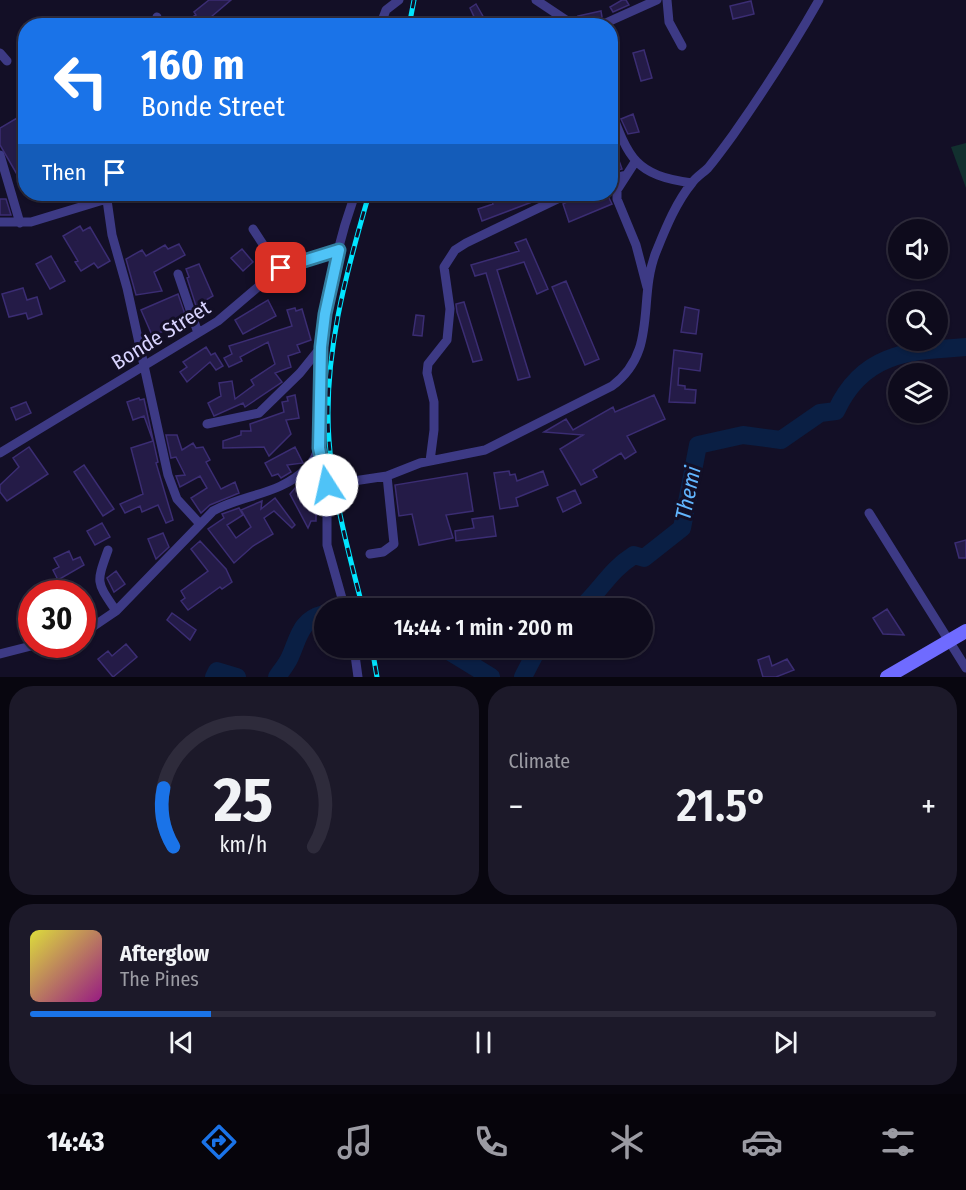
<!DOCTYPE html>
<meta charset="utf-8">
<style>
:root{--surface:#0e0b1c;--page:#1c1929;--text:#f1f3f6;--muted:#9b9ba3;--line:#2e2b3b;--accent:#1a73e8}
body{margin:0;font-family:"Fira Sans Condensed",sans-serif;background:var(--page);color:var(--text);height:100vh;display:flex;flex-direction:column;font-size:22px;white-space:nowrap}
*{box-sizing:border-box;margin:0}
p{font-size:20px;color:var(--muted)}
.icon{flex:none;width:33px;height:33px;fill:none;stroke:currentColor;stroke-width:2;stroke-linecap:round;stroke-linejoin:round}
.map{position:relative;height:677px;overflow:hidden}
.sheet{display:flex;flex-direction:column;gap:9px;padding:9px;background:#08060f;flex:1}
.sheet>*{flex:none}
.hud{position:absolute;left:18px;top:18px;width:600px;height:183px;border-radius:24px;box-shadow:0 2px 4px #0004,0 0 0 2px var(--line);background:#1a73e8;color:#fff;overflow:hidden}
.controls{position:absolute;left:888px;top:219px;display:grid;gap:12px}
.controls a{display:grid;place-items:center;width:60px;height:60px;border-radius:50%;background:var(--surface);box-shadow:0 2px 4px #0004,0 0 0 2px var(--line);font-size:30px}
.speed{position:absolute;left:18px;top:580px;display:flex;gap:12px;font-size:30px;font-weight:700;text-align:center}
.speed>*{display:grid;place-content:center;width:78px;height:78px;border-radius:50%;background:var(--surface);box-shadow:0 2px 4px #0004,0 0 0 2px var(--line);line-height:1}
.speed .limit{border:9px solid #d22;background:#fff;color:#111}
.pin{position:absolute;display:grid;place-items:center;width:51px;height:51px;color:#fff;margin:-26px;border-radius:12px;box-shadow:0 3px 9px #0006}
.me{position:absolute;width:66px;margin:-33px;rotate:350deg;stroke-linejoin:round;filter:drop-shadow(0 0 4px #0008)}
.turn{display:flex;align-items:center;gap:21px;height:126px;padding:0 24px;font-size:27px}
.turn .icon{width:78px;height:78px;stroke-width:2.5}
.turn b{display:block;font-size:42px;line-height:51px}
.then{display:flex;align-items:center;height:57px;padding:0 24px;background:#0003;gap:12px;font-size:22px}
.big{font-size:45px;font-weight:600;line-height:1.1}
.sheet .card{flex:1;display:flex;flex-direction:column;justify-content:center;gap:9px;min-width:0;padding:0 21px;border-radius:24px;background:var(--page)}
.sheet .dial{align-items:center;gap:0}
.dial svg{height:156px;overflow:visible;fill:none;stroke:var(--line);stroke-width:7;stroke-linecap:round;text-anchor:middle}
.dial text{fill:var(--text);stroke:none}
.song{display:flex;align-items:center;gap:18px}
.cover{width:72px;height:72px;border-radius:9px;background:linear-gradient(135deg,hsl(60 70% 55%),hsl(310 70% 35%))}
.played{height:6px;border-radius:3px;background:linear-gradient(90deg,var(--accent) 20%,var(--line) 20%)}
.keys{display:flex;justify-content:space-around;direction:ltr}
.heat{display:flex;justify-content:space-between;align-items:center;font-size:33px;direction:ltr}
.sheet .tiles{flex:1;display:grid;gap:9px;grid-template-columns:1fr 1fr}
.card:last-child{grid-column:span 2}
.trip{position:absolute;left:314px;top:598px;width:339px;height:60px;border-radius:30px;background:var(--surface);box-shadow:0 2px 4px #0004,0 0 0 2px var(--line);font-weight:600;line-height:60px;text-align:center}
.dock{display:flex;height:96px;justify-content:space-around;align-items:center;background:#06040b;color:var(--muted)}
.dock .icon{width:42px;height:42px}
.dock .selected{color:var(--accent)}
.dock b{font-size:27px;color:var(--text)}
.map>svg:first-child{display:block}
.green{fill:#12302f}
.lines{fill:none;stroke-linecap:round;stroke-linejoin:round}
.river{stroke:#0a1f44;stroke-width:18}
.building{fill:#241b47;stroke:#3b2d73;stroke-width:1.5}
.street{stroke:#3d3a85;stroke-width:9}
.secondary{stroke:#6f6bff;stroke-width:14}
.rail-casing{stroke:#00e5ff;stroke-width:5}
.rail{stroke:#130f26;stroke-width:3;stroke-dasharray:9;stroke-linecap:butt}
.route-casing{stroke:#337fa1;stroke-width:15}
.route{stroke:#4fc3f7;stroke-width:10}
.labels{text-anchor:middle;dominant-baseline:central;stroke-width:6;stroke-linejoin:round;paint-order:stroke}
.street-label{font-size:21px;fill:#d9d4ff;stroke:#130f26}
.water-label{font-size:22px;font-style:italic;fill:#62b6ff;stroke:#130f26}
</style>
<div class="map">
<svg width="966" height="677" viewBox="0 0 966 677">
<rect width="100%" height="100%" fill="#130f26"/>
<path class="green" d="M966 143V188L951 147Z"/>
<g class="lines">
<path class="river" d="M580 609C601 590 610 570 634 555L644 558 682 528 698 445 743 435 781 440 820 413 836 411C863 352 909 351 966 347
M444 648 491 677
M214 677 217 671 237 677
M277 677C281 671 287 664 290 657 299 637 300 620 324 614
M523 677 538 648"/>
</g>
<path class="building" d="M209 0H231L211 17 232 26H177L196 15 194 12Z
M622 0H626L629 5 613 12 610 7Z
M751 1 754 14 733 19 730 6Z
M476 4 484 18 477 23 470 8Z
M601 11 602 17 593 24 582 26 578 16Z
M644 50 652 78 641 81 633 53Z
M633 114 639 132 628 134 621 119Z
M17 118 26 133V190L0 145V128Z
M617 155 622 169 610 172V157Z
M488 194H553L482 221 478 209 493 204Z
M575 194H607L612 204 569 222 563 204 571 200Z
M0 199H6L11 215H0Z
M80 226 83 231 90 227 110 261 98 268 94 263 81 271 75 262 78 261 63 236Z
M526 239 548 289 537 294 524 262 497 270 530 377 518 380 486 273 475 276 471 265 519 251 515 243Z
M179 244 185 255 154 272 162 291 136 295 126 259 142 250 146 256 165 245 168 249Z
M242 249 253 262 243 271 231 258Z
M51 256 65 281 50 289 36 264Z
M199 264 213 296 196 306 187 278 189 277 186 269Z
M566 281 599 359 585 365 552 287Z
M23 288 27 300 37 297 42 314 28 319 26 313 9 317 2 294Z
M178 294 188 323 152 335 141 310Z
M268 300 276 316 243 334 235 320Z
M464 302 482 360 473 362 457 312 456 304Z
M685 307 699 310 696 334 681 332Z
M295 308 296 311 302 309 311 340 297 345 300 352 288 356 291 367 275 373 282 382 245 407 243 403 214 416 208 403 221 396 219 383 232 381 235 399 254 385 251 380 275 364 268 342 240 357 242 361 229 367 224 358 232 354 229 346 292 326 287 310Z
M416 315 424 316 422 336 413 335Z
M206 347 211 355 215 353 223 366 216 370 210 362 187 382 180 372 187 367 183 362Z
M674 350 702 354 700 371 679 368 678 385 685 386V389L696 390 695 403 669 402Z
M295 395 299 418 286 420 291 434 269 456 264 447 223 448V441L241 435V431H251L250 424 284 412 282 402 288 401 287 397Z
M654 395 665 419 627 436 636 452 625 459 621 453 593 470 597 477 581 485 560 449 583 435 544 432 566 419 573 430 613 407 615 412Z
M139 398 140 400 144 399 158 462 156 463 173 520 166 523 158 505 142 512 140 506 125 513 120 504 143 494 131 448 153 441 144 416 133 420 127 402Z
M26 402 31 413 16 420 11 408Z
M166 435H177L182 450 193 443 196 448 203 447 210 460 206 462 221 489 235 482 239 493 210 505 201 513 191 498 207 488 200 476 180 487 176 476 185 475 176 457 171 458Z
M29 447 48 474 7 501 0 492V485L19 467 13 458Z
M295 447 303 463 287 465 291 472 281 478 278 474 272 476 265 463Z
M84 465 114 509 103 516 74 472Z
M509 471 510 475 515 474 517 481 543 471 548 485 516 498 518 506 500 509 494 473Z
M467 473 473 511 446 515 453 538 419 545 412 514 399 516 395 485Z
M296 487 320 498 318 503 320 513 316 515V521H311L308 528 290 494Z
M575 490 581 503 563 512 557 498Z
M275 498 295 525 292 528 274 511 264 518 273 534 253 546 234 563 208 529 224 518 222 514 239 508 243 515 227 525 236 538 251 527 241 510 262 501 261 509Z
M493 516 496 536 456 541 455 531 474 528 472 519Z
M102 523 110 537 95 545 87 531Z
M163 533 169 547 156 559 148 539Z
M966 540V558H959L955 543Z
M200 541 226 569 232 582 222 589 220 587 188 610 181 601 185 598 181 591 208 571 191 549Z
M69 551 73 560 80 557 84 565 58 580 53 570 59 567 54 558Z
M116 571 125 584 114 592 107 578Z
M887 609 904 635 883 634 873 618Z
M172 613 196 630 190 640 167 620Z
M126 644 137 657 113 677 98 659 108 651 112 656Z
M769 656 772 666 787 659 794 670 776 677H763L758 660Z"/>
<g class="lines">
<path class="street" d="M536 0 575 26
M667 0 669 22 682 46
M157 17 159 26
M380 26 386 10 399 0
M599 26 657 0
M0 53 7 61
M610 108C629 159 635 175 692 183
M0 155 20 223
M635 162 617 190V199L636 245 647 287
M610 179 626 175
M107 200 112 235 127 288 168 475 177 499 200 524
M0 222H31L123 194
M253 229 279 269
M178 274 198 333
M207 424 259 413 300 373 321 347
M319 448 327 474V545L345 609
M0 453 218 321 279 269 339 250
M430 461 434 430V402L427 373 428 364 447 340 450 309 444 267 455 250 466 243 568 194
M327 485 387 476 420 463 485 450 612 386C659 351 637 300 656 252 665 230 676 202 692 183 696 177 703 173 708 168 717 157 725 146 733 135 763 92 793 46 819 0
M869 513 966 668
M108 550C96 584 96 581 116 611
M370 554 383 552 394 544 387 476
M82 634 116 611 213 511C244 494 280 495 307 468 324 451 319 430 319 408 318 336 331 262 355 194
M354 648 358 677
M0 654 35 645"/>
<path class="secondary" d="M887 677 966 631"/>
<defs>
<path id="rail" d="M409 26 414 0
M363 609C349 554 333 496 329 440 323 356 346 273 369 194
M372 648 377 677"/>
</defs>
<use href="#rail" class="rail-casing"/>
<use href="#rail" class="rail"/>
</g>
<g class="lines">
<defs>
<path id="route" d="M281 268 339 250 325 314 321 347 319 448 327 485"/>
</defs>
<use href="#route" class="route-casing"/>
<use href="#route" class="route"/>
</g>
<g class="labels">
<g class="street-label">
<text transform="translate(161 335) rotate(-32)">Bonde Street</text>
</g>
<g class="water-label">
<text transform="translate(688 493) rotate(-78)">Themi</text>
</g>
</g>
</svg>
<div class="controls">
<a><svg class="icon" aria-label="sound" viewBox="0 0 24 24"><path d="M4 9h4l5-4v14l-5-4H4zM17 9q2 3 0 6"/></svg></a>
<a><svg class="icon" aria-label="search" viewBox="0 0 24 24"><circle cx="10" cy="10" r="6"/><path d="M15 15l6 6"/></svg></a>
<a><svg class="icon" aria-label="layers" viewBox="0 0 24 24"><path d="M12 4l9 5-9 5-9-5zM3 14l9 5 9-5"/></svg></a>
</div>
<div class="speed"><div class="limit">30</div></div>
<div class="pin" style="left:281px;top:268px;background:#d93025"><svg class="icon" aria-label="arrive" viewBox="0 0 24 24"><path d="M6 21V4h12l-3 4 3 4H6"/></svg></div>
<svg class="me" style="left:327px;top:485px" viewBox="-20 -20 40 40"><circle r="19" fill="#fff"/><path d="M0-13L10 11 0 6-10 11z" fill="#4fc3f7"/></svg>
<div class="trip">14:44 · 1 min · 200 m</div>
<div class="hud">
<div class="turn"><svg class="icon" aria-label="left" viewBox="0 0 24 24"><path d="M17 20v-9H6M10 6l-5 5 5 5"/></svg><div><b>160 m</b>Bonde Street</div></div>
<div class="then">Then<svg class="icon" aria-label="arrive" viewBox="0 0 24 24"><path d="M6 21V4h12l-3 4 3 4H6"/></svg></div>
</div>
</div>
<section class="sheet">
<div class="tiles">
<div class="card dial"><svg viewBox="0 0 100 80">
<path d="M14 69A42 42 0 1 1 86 69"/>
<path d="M14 69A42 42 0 0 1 9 39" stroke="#1a73e8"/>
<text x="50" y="56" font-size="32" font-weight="700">25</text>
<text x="50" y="72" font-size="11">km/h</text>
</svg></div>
<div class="card"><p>Climate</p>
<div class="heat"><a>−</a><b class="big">21.5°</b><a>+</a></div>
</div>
<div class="card">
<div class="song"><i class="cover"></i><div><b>Afterglow</b><p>The Pines</p></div></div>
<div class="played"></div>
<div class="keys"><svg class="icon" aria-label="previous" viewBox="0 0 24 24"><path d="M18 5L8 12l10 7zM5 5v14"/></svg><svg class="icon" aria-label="pause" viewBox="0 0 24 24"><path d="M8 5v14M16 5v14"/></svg><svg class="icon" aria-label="next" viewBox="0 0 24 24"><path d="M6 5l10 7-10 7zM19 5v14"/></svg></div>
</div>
</div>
</section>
<nav class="dock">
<b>14:43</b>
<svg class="icon selected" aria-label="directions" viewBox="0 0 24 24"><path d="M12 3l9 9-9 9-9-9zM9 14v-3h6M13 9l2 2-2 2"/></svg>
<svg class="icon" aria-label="music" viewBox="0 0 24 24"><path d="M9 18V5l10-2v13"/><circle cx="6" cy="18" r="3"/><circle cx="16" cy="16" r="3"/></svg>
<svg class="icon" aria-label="phone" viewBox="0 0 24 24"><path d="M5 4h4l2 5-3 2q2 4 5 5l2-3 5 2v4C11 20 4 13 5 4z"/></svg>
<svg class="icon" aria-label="climate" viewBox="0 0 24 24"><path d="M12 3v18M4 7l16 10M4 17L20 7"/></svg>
<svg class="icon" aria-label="car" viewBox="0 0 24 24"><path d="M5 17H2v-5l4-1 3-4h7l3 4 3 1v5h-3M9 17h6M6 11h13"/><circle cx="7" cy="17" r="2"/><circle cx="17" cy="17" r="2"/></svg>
<svg class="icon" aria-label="filters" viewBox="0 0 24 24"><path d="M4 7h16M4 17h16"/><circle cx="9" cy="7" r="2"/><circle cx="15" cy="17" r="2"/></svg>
</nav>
